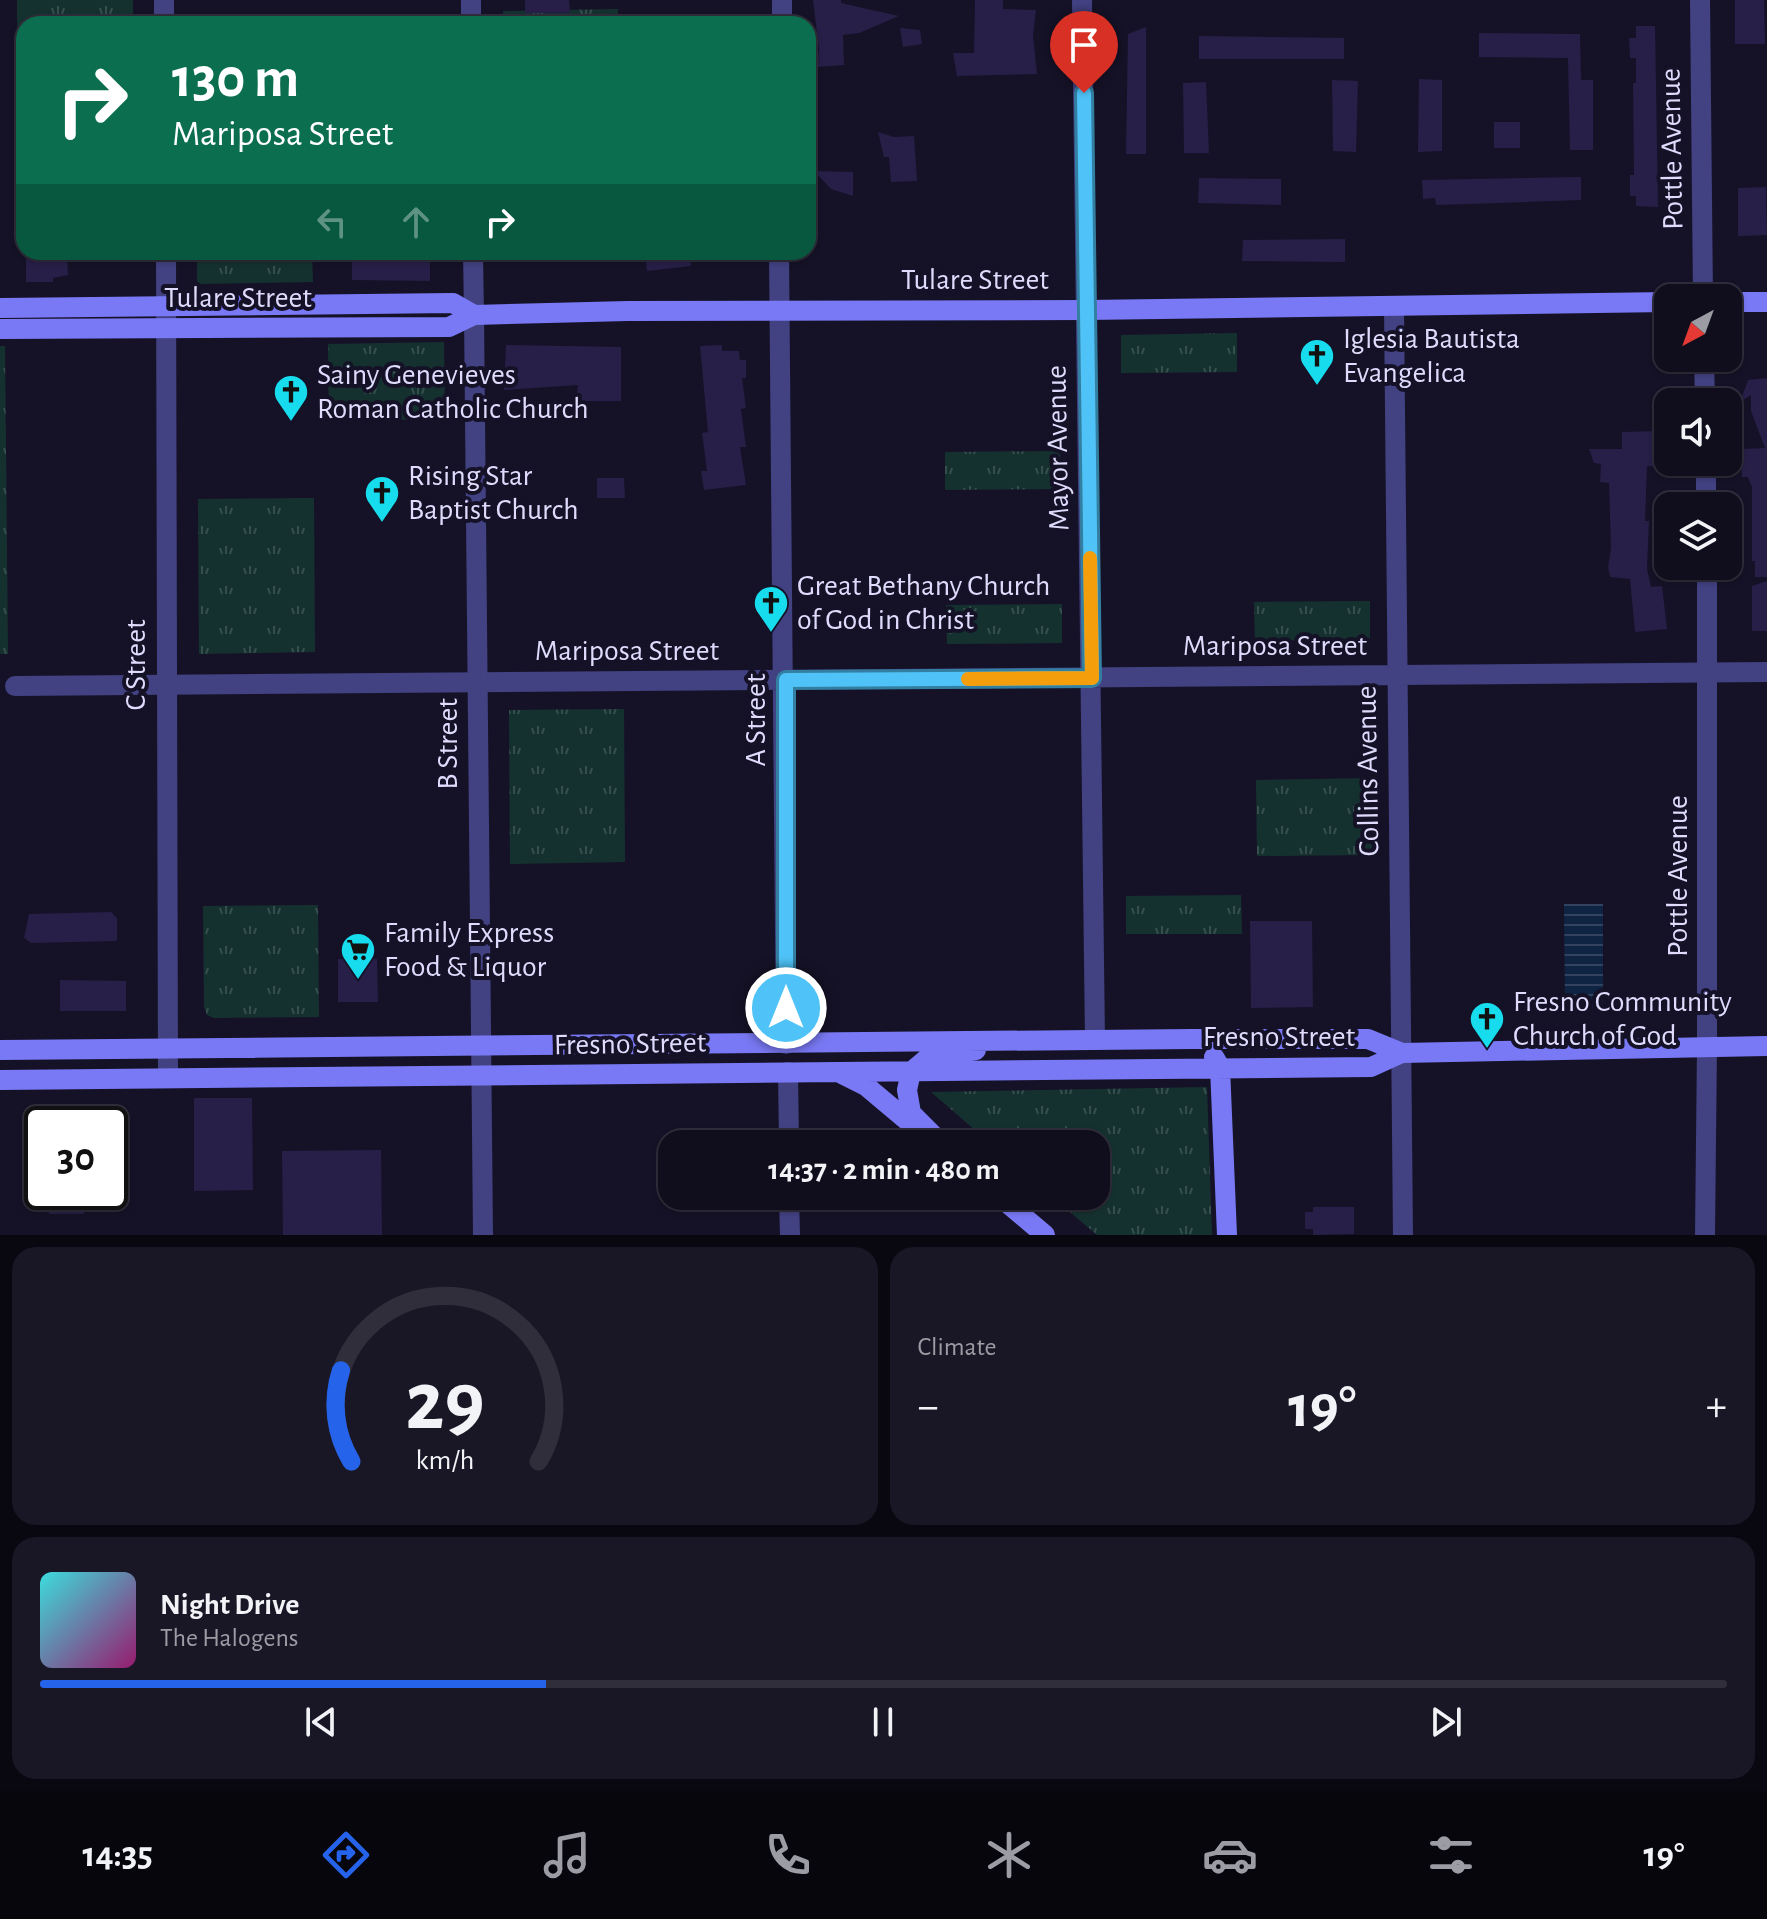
<!DOCTYPE html>
<meta charset="utf-8">
<style>
:root{--surface:#100e1d;--page:#191726;--text:#f1f3f6;--muted:#9c9ca4;--line:#302e3b;--accent:#2563eb}
body{margin:0;font-family:"Alegreya Sans",sans-serif;background:var(--page);color:var(--text);height:100vh;display:flex;flex-direction:column;font-size:30px;white-space:nowrap}
*{box-sizing:border-box;margin:0}
p{font-size:26px;color:var(--muted)}
.icon{flex:none;width:44px;height:44px;fill:none;stroke:currentColor;stroke-width:2;stroke-linecap:round;stroke-linejoin:round}
.map{position:relative;height:1235px;overflow:hidden}
.side{display:flex;flex-direction:column;gap:12px;padding:12px;background:#090810;flex:1}
.side>*{flex:none}
.banner{position:absolute;left:16px;top:16px;width:800px;height:244px;border-radius:24px;box-shadow:0 2px 6px #0004,0 0 0 2px var(--line);background:#0b6e4f;color:#fff;overflow:hidden}
.needle{width:52px;rotate:221deg}
.tools{position:absolute;left:1654px;top:284px;display:grid;gap:16px}
.tools a{display:grid;place-items:center;width:88px;height:88px;border-radius:16px;background:var(--surface);box-shadow:0 2px 6px #0004,0 0 0 2px var(--line);font-size:40px}
.speed{position:absolute;left:24px;top:1106px;display:flex;gap:16px;font-size:40px;font-weight:700;text-align:center}
.speed>*{display:grid;place-content:center;width:104px;height:104px;border-radius:50%;background:var(--surface);box-shadow:0 2px 6px #0004,0 0 0 2px var(--line);line-height:1}
.speed .limit{border:4px solid #111;border-radius:12px;background:#fff;color:#111}
.pin{position:absolute;display:grid;place-items:center;width:68px;height:68px;color:#fff;margin:-82px -34px;border-radius:50% 50% 50% 0;rotate:-45deg;box-shadow:0 0 8px #0007}
.pin .icon{rotate:45deg}
.me{position:absolute;width:88px;margin:-44px;rotate:0deg;stroke-linejoin:round;filter:drop-shadow(0 0 6px #0008)}
.turn{display:flex;align-items:center;gap:28px;height:168px;padding:0 24px;font-size:36px}
.turn .icon{width:104px;height:104px;stroke-width:2.5}
.turn b{display:block;font-size:56px;line-height:68px}
.lanes{display:flex;align-items:center;height:76px;padding:0 24px;background:#0003;justify-content:center;gap:40px;direction:ltr}
.lanes .off{opacity:.35}
.big{font-size:60px;font-weight:700;line-height:1.1}
.side .card{flex:1;display:flex;flex-direction:column;justify-content:center;gap:12px;min-width:0;padding:0 28px;border-radius:24px;background:var(--page)}
.side .dial{align-items:center;gap:0}
.dial svg{height:208px;overflow:visible;fill:none;stroke:var(--line);stroke-width:7;stroke-linecap:round;text-anchor:middle}
.dial text{fill:var(--text);stroke:none}
.song{display:flex;align-items:center;gap:24px}
.cover{width:96px;height:96px;border-radius:12px;background:linear-gradient(135deg,hsl(180 70% 55%),hsl(320 70% 35%))}
.played{height:8px;border-radius:4px;background:linear-gradient(90deg,var(--accent) 30%,var(--line) 30%)}
.keys{display:flex;justify-content:space-around;direction:ltr}
.heat{display:flex;justify-content:space-between;align-items:center;font-size:44px;direction:ltr}
.side .tiles{flex:1;display:grid;gap:12px;grid-template-columns:1fr 1fr}
.card:last-child{grid-column:span 2}
.trip{position:absolute;left:658px;top:1130px;width:452px;height:80px;border-radius:24px;background:var(--surface);box-shadow:0 2px 6px #0004,0 0 0 2px var(--line);font-weight:700;line-height:80px;text-align:center}
.tabs{display:flex;height:128px;justify-content:space-around;align-items:center;background:#06060c;color:var(--muted)}
.tabs .icon{width:56px;height:56px}
.tabs .current{color:var(--accent)}
.tabs b{font-size:36px;color:var(--text)}
.map>svg:first-child{display:block}
.grass{fill:url(#grass-tufts)}
.water{fill:url(#water-rules)}
.building{fill:#271f47}
.lines{fill:none;stroke-linecap:round;stroke-linejoin:round}
.minor{stroke:#424182;stroke-width:20}
.tertiary{stroke:#424182;stroke-width:20}
.secondary{stroke:#7a79f5;stroke-width:20}
.route-casing{stroke:#337fa1;stroke-width:20}
.route{stroke:#4fc3f7;stroke-width:14}
.slow{stroke:#f59e0b;stroke-width:14}
.labels{text-anchor:middle;dominant-baseline:central;stroke-width:8;stroke-linejoin:round;paint-order:stroke}
.street-label{font-size:30px;fill:#dedbfc;stroke:#151227}
.poi-label{font-size:30px;fill:#dedbfc;stroke:#151227;text-anchor:start}
</style>
<div class="map">
<svg width="1767" height="1235" viewBox="0 0 1767 1235">
<defs>
<pattern id="grass-tufts" width="24" height="20" patternUnits="userSpaceOnUse" patternTransform="scale(2)"><rect width="24" height="20" fill="#15312f"/><path d="M3 7l-1-3M5 7V3M7 7l1-3M15 17l-1-3M17 17v-4M19 17l1-3" fill="none" stroke="#374e4e"/></pattern>
<pattern id="water-rules" width="6" height="5" patternUnits="userSpaceOnUse" patternTransform="scale(2)"><rect width="6" height="5" fill="#0f2343"/><path d="M0 2.5h6" fill="none" stroke="#32425f"/></pattern>
</defs>
<rect width="100%" height="100%" fill="#151227"/>
<path class="grass" d="M17 0H133V24H24V209H18Z
M618 9V24H503V11Z
M197 252H312L313 282 197 284Z
M1237 333V372L1121 373V335Z
M444 342 445 419 329 421 328 344Z
M0 346H5L8 654H0Z
M1060 451 1061 489 945 490V452Z
M314 498 315 652 199 654 198 499Z
M1370 601V639L1255 641 1254 602Z
M1062 604V643L947 644 946 605Z
M624 709 625 862 510 864 509 710Z
M1371 778 1372 855 1257 856 1256 780Z
M1241 895 1242 934H1126V896Z
M318 905 319 1017 214 1018 207 1015 204 1007 203 906Z
M1207 1087 1212 1235H1097L1051 1196H1096V1144H991L931 1092Z"/>
<path class="water" d="M1564 904H1603V1008H1565Z"/>
<path class="building" d="M525 0H569L570 13H525Z
M813 0H841V3L899 16 859 33 843 35 844 65 817 67 819 50Z
M975 0H1003V9L1036 10 1033 35 1037 74 957 76 953 53H974Z
M1735 0H1764L1765 44H1735Z
M1636 26H1655L1658 207 1636 206V196H1630V175H1634L1633 83H1636V58H1630L1629 38H1636Z
M1146 27V154H1126L1128 34Z
M900 28 920 30 922 44 903 47Z
M1479 33 1580 34 1581 80H1593V150H1570L1568 58 1479 57Z
M1199 36 1344 38V59H1199Z
M1419 79 1442 80V151L1418 152Z
M1332 80 1358 81 1356 152 1333 151Z
M1206 82 1209 153H1184L1183 83Z
M1494 122H1520V148H1494Z
M878 132 894 137 914 136 917 181 891 182 889 157H884Z
M814 171 853 172V196L831 189Z
M1581 177V200L1436 205 1435 198 1423 199 1422 180Z
M1199 178 1281 179V205L1198 203Z
M1766 187 1767 235 1738 236V188Z
M1345 239V262L1242 261 1243 240Z
M26 252H67L68 275 53 278V282H26Z
M352 252H430V281L352 280Z
M645 252H690L691 266 647 271Z
M506 345 621 347V401H576L578 385 504 390Z
M722 345V351H739L740 360H746V378H742L746 408 741 409 746 447H740L746 485 704 490 701 471H707L702 433 708 432 700 346Z
M1767 378V577H1755V561H1752V487L1748 477H1742L1741 449 1765 448 1751 411V395L1740 402 1748 380Z
M1662 431 1663 467 1647 466 1645 521H1649L1647 569 1651 587 1662 586 1667 629 1635 632 1630 579 1610 577 1608 567 1611 548 1609 483 1600 482 1601 464 1594 463 1589 449H1622V432Z
M597 478H624L625 498H597Z
M1767 581V631H1752V586Z
M111 912 117 918V941L31 943 24 938 29 914Z
M1250 921H1312L1313 1007 1251 1008Z
M338 959H377L378 1002H338Z
M60 980 126 981V1011H60Z
M194 1098H252L253 1190 194 1191Z
M381 1150 382 1235H283L282 1151Z
M49 1192H84V1214H49Z
M1313 1207H1354V1234L1313 1235V1229H1305V1212H1313Z"/>
<g class="lines">
<path class="minor" d="M471 0V24
M1082 0 1095 1040
M782 24V0
M473 252 474 315
M779 252 786 1044
M1394 307 1403 1235
M15 686 1767 672
M1705 1235 1707 1047"/>
<path class="tertiary" d="M164 0V24
M1700 0 1703 298
M166 252 168 1077
M474 315 483 1235
M1704 358 1705 402
M1706 462V506
M1707 566V1047
M788 1072 789 1144
M789 1196 790 1235"/>
<path class="secondary" d="M1728 302H1767
M0 308 453 303 474 315
M0 329 449 327 474 315 628 311 1086 310 1668 302
M0 1050 1193 1039H1368L1402 1053
M1214 1057 1220 1067 1227 1235
M842 1074 866 1086 916 1128
M0 1080 1371 1067 1402 1053 1767 1046
M942 1144 911 1113 907 1090 911 1072 930 1056 976 1050
M999 1196 1045 1235"/>
</g>
<g class="lines">
<defs>
<path id="route" d="M786 1008V680L1092 678 1084 93"/>
</defs>
<use href="#route" class="route-casing"/>
<use href="#route" class="route"/>
<path class="slow" d="M968 679 1092 678 1090 558"/>
</g>
<defs>
<symbol id="church-pin" viewBox="-11 -11 22 30"><path d="M0 17L-7.5 6A9.5 9.5 0 1 1 7.5 6Z" fill="#16dced" stroke="#151227"/><path d="M-1.2-6h2.4v3.5h3.3v2.4h-3.3V6h-2.4V-.1h-3.3v-2.4h3.3Z" fill="#111"/></symbol>
<symbol id="supermarket-pin" viewBox="-11 -11 22 30"><path d="M0 17L-7.5 6A9.5 9.5 0 1 1 7.5 6Z" fill="#16dced" stroke="#151227"/><path d="M-6-5.5h2.5l.6 2H6L4.5 2H-2.5L-4.4-4H-6ZM-1.5 3.2a1.3 1.3 0 1 0 .1 0ZM3 3.2a1.3 1.3 0 1 0 .1 0Z" fill="#111"/></symbol>
</defs>
<g fill-rule="evenodd">
<use href="#church-pin" x="1297" y="336" width="40" height="54"/>
<use href="#church-pin" x="271" y="372" width="40" height="54"/>
<use href="#church-pin" x="362" y="473" width="40" height="54"/>
<use href="#church-pin" x="751" y="583" width="40" height="54"/>
<use href="#supermarket-pin" x="338" y="930" width="40" height="54"/>
<use href="#church-pin" x="1467" y="999" width="40" height="54"/>
</g>
<g class="labels">
<g class="street-label">
<text transform="translate(1672 149) rotate(-91)">Pottle Avenue</text>
<text x="975" y="280">Tulare Street</text>
<text x="238" y="298">Tulare Street</text>
<text transform="translate(1058 448) rotate(-91)">Mayor Avenue</text>
<text x="1275" y="646">Mariposa Street</text>
<text x="627" y="651">Mariposa Street</text>
<text transform="translate(136 665) rotate(-90)">C Street</text>
<text transform="translate(756 720) rotate(-90)">A Street</text>
<text transform="translate(448 744) rotate(-90)">B Street</text>
<text transform="translate(1368 771) rotate(-91)">Collins Avenue</text>
<text transform="translate(1678 876) rotate(-90)">Pottle Avenue</text>
<text x="1279" y="1037">Fresno Street</text>
<text transform="translate(630 1044) rotate(-1)">Fresno Street</text>
</g>
<g class="poi-label">
<text x="1343" y="339">Iglesia Bautista<tspan x="1343" dy="34">Evangelica</tspan></text>
<text x="317" y="375">Sainy Genevieves<tspan x="317" dy="34">Roman Catholic Church</tspan></text>
<text x="408" y="476">Rising Star<tspan x="408" dy="34">Baptist Church</tspan></text>
<text x="797" y="586">Great Bethany Church<tspan x="797" dy="34">of God in Christ</tspan></text>
<text x="384" y="933">Family Express<tspan x="384" dy="34">Food &amp; Liquor</tspan></text>
<text x="1513" y="1002">Fresno Community<tspan x="1513" dy="34">Church of God</tspan></text>
</g>
</g>
</svg>
<div class="tools">
<a><svg class="needle" viewBox="-14 -14 28 28"><path d="M0-13l5 13h-10z" fill="#e53935"/><path d="M0 13l5-13h-10z" fill="#9c9ca4"/></svg></a>
<a><svg class="icon" aria-label="sound" viewBox="0 0 24 24"><path d="M4 9h4l5-4v14l-5-4H4zM17 9q2 3 0 6"/></svg></a>
<a><svg class="icon" aria-label="layers" viewBox="0 0 24 24"><path d="M12 4l9 5-9 5-9-5zM3 14l9 5 9-5"/></svg></a>
</div>
<div class="speed"><div class="limit">30</div></div>
<div class="pin" style="left:1084px;top:93px;background:#d93025"><svg class="icon" aria-label="arrive" viewBox="0 0 24 24"><path d="M6 21V4h12l-3 4 3 4H6"/></svg></div>
<svg class="me" style="left:786px;top:1008px" viewBox="-20 -20 40 40"><circle r="17" fill="#4fc3f7" stroke="#fff" stroke-width="3"/><path d="M0-11L8 9 0 5-8 9z" fill="#fff"/></svg>
<div class="trip">14:37 · 2 min · 480 m</div>
<div class="banner">
<div class="turn"><svg class="icon" aria-label="right" viewBox="0 0 24 24"><path d="M7 20v-9h11M14 6l5 5-5 5"/></svg><div><b>130 m</b>Mariposa Street</div></div>
<div class="lanes"><svg class="icon off" aria-label="left" viewBox="0 0 24 24"><path d="M17 20v-9H6M10 6l-5 5 5 5"/></svg><svg class="icon off" aria-label="ahead" viewBox="0 0 24 24"><path d="M12 20V5M6 11l6-6 6 6"/></svg><svg class="icon" aria-label="right" viewBox="0 0 24 24"><path d="M7 20v-9h11M14 6l5 5-5 5"/></svg></div>
</div>
</div>
<section class="side">
<div class="tiles">
<div class="card dial"><svg viewBox="0 0 100 80">
<path d="M14 69A42 42 0 1 1 86 69"/>
<path d="M14 69A42 42 0 0 1 10 34" stroke="#2563eb"/>
<text x="50" y="56" font-size="32" font-weight="700">29</text>
<text x="50" y="72" font-size="11">km/h</text>
</svg></div>
<div class="card"><p>Climate</p>
<div class="heat"><a>−</a><b class="big">19°</b><a>+</a></div>
</div>
<div class="card">
<div class="song"><i class="cover"></i><div><b>Night Drive</b><p>The Halogens</p></div></div>
<div class="played"></div>
<div class="keys"><svg class="icon" aria-label="previous" viewBox="0 0 24 24"><path d="M18 5L8 12l10 7zM5 5v14"/></svg><svg class="icon" aria-label="pause" viewBox="0 0 24 24"><path d="M8 5v14M16 5v14"/></svg><svg class="icon" aria-label="next" viewBox="0 0 24 24"><path d="M6 5l10 7-10 7zM19 5v14"/></svg></div>
</div>
</div>
</section>
<nav class="tabs">
<b>14:35</b>
<svg class="icon current" aria-label="directions" viewBox="0 0 24 24"><path d="M12 3l9 9-9 9-9-9zM9 14v-3h6M13 9l2 2-2 2"/></svg>
<svg class="icon" aria-label="music" viewBox="0 0 24 24"><path d="M9 18V5l10-2v13"/><circle cx="6" cy="18" r="3"/><circle cx="16" cy="16" r="3"/></svg>
<svg class="icon" aria-label="phone" viewBox="0 0 24 24"><path d="M5 4h4l2 5-3 2q2 4 5 5l2-3 5 2v4C11 20 4 13 5 4z"/></svg>
<svg class="icon" aria-label="climate" viewBox="0 0 24 24"><path d="M12 3v18M4 7l16 10M4 17L20 7"/></svg>
<svg class="icon" aria-label="car" viewBox="0 0 24 24"><path d="M5 17H2v-5l4-1 3-4h7l3 4 3 1v5h-3M9 17h6M6 11h13"/><circle cx="7" cy="17" r="2"/><circle cx="17" cy="17" r="2"/></svg>
<svg class="icon" aria-label="filters" viewBox="0 0 24 24"><path d="M4 7h16M4 17h16"/><circle cx="9" cy="7" r="2"/><circle cx="15" cy="17" r="2"/></svg>
<b>19°</b>
</nav>
